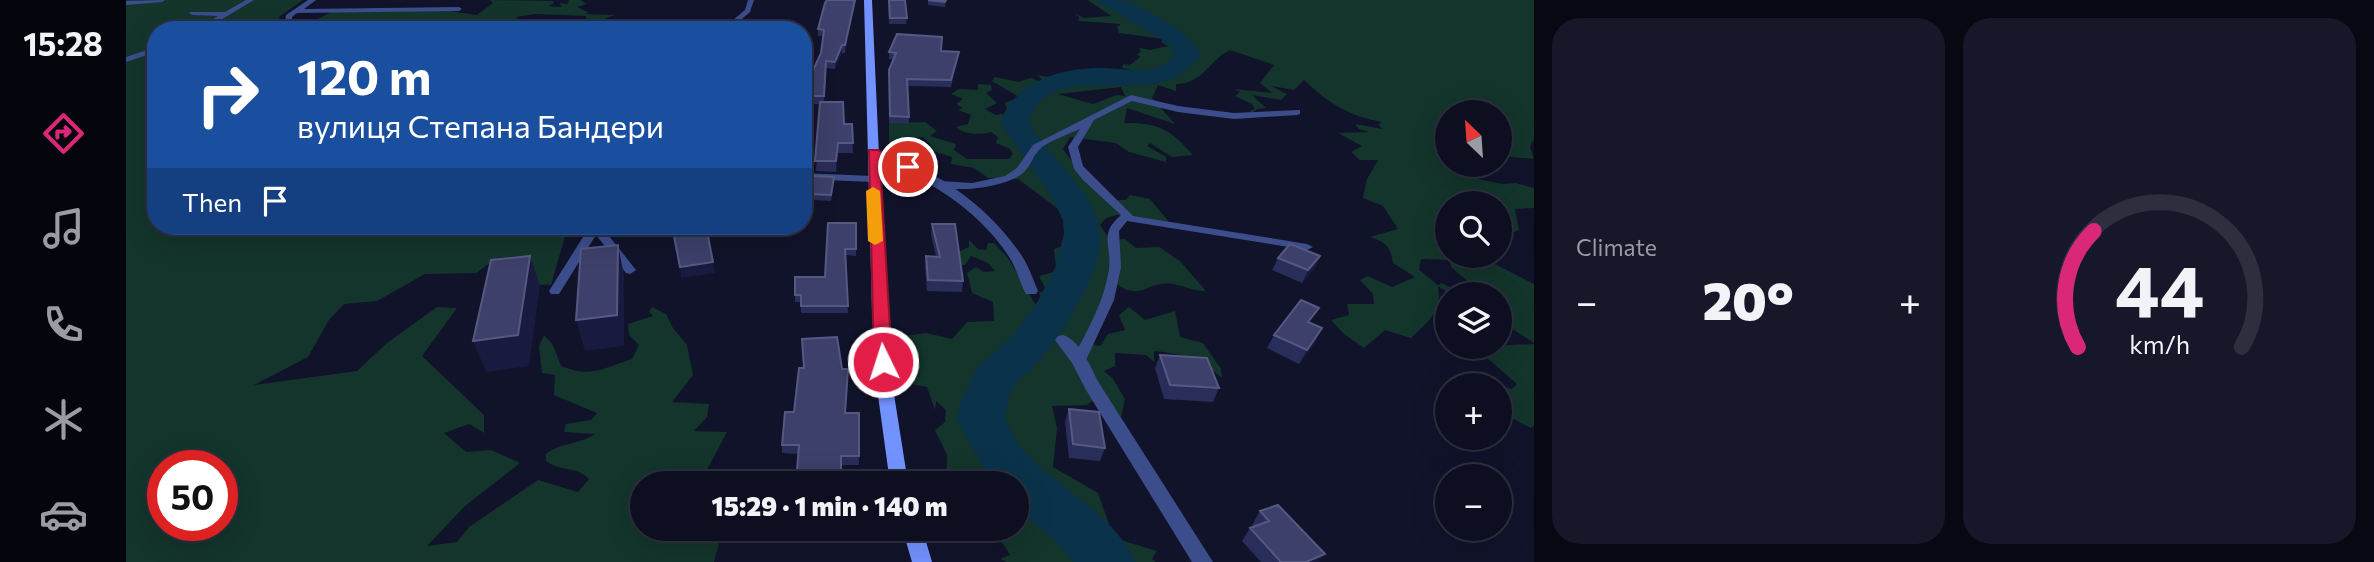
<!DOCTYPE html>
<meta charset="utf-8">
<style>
:root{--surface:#0d0e20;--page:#161729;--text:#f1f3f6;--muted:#9a9ca5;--line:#2d2e3e;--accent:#db2777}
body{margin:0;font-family:Commissioner,sans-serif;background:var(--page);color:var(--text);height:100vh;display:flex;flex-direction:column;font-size:26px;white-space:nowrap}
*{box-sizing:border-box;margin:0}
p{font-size:23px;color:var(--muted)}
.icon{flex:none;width:38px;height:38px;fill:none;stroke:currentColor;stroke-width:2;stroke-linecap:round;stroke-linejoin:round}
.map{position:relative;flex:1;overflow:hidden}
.drawer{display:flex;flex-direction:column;gap:18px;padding:18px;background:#070812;width:840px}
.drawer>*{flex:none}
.hud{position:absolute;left:21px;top:21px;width:665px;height:214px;border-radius:28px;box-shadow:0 7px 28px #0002,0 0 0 2px var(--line);background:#1a4fa0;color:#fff;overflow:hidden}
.needle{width:46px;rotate:335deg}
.controls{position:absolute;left:1309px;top:100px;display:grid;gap:14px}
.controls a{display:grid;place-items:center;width:77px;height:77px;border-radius:50%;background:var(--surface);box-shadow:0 7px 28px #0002,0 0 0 2px var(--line);font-size:35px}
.speed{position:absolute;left:21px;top:450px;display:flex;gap:14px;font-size:35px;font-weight:700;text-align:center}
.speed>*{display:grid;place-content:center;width:91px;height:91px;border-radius:50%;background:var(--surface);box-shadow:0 7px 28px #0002,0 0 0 2px var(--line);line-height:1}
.speed .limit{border:10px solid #d22;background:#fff;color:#111}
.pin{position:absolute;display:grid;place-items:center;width:60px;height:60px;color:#fff;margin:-30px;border:4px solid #fff;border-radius:50%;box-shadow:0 2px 7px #0007}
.me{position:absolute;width:77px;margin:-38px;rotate:356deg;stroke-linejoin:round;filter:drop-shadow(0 0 5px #0008)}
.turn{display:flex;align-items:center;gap:24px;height:147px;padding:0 35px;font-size:32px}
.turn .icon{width:91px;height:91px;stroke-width:2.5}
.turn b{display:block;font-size:49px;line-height:60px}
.then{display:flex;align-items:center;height:66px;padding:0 35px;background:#0003;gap:14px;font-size:26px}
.big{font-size:52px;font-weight:800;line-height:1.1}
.drawer .tile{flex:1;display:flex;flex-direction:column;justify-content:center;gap:10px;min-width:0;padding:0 24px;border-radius:28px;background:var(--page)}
.drawer .dial{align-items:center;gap:0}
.dial svg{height:182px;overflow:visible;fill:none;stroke:var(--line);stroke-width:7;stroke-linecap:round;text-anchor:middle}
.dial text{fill:var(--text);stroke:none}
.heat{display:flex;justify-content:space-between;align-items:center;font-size:38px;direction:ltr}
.drawer .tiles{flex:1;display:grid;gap:18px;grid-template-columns:repeat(2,1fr)}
.trip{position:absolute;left:504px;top:471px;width:399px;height:70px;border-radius:35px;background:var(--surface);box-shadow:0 7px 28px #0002,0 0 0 2px var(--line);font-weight:800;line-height:70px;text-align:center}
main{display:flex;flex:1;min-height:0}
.tab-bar{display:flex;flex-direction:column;width:126px;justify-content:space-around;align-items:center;background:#05060d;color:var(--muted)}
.tab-bar .icon{width:49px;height:49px}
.tab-bar .active{color:var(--accent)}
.tab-bar b{font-size:32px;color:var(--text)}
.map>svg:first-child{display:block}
.green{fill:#13352b;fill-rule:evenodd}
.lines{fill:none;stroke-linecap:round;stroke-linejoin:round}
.river{fill:#0a334b;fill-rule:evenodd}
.service{fill:#3b4d8b;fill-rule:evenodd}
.minor{fill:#3b4d8b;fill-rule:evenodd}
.secondary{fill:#7293ff;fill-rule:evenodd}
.wall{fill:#292d59}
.shaded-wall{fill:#181a3f}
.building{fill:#3c406a;stroke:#555982;stroke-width:2}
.route{fill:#e11d48;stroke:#92132f;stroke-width:2}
.slow{fill:#f59e0b}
</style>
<main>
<nav class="tab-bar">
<b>15:28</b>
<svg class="icon active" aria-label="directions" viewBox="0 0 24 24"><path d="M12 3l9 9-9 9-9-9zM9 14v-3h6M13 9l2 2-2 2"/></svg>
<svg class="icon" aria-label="music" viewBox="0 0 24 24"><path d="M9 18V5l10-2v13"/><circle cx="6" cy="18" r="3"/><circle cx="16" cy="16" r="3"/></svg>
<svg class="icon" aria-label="phone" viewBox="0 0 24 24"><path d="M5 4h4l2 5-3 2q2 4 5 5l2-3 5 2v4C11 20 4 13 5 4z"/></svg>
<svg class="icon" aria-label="climate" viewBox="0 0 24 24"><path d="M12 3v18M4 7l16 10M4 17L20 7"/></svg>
<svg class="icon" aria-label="car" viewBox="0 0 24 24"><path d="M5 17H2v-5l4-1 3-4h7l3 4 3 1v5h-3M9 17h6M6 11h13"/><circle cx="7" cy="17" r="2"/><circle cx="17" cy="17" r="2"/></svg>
</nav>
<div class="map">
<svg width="1408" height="562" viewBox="0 0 1408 562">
<rect width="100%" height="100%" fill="#11132b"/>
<path class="green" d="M0 0H177L153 17 156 28 186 22 205 12 316 10 351 15 367 3 364 0 427 1 428 3 422 6 435 7 434 3 441 4 443 0H454L461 4 451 7 463 13 458 14 489 15 459 26 450 21 460 20V16L409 14 390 17 396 23 415 26 408 30H30V226H442L425 285 405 284 399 275 402 255 371 258 350 273 299 274 251 301 218 304 203 320 182 357 128 385 231 371 261 343 311 307 331 308 296 356 358 415V433L343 424 318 433 340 452 365 450 394 463 339 506 301 546 331 542 343 527 412 480 452 492 463 479C451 466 435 472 420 461V454C435 442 453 445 469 434L438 432 440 424 465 420 471 413 428 395 429 375 416 373 413 346 418 335 427 345 435 366C465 378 475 369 506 359L513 345 503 335 502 324 527 316 523 311 526 307 540 314 547 328 561 345 567 375 546 402 583 404 581 417 568 431 601 432 574 483H516V493L511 495 512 506 516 505V528L561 529 556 537 597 529 588 562H0ZM37 466H96V525H37Z
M962 0H1408V139L1404 147 1408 159 1374 156V112H1321V164L1348 165 1364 174 1352 179 1377 184 1390 183 1408 188V208L1389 209 1393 230 1375 237 1374 203H1321V221L1310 219 1317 238 1321 240V256H1353L1408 284V343L1380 325 1374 328V294H1341L1343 291 1340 285H1346L1325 267 1324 260 1295 259 1293 270 1312 285 1316 283 1336 294H1324L1312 286C1317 311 1302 322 1285 338L1259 330 1238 348 1218 334 1205 320 1223 315 1221 304H1248L1247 294 1234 280 1242 276 1266 287 1289 277 1267 263C1264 246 1260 242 1244 237L1272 229 1257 206 1237 198 1241 179 1252 160H1234L1225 152 1236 146 1212 133 1243 132 1233 129 1229 124 1257 129 1252 125 1256 122C1223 116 1202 103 1178 80L1168 90 1145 86 1161 94 1155 100 1126 95 1140 108 1131 109 1126 113 1124 111 1129 109 1126 104 1109 96 1114 92 1108 89 1146 93 1134 83 1148 65 1104 50C1082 61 1077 84 1050 84V91L1032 85 1026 98 1049 124 1001 108 998 123C1033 122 1045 130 1067 155L1046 157 1024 143 1021 146 1040 157V162L1003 152 990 143 944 137 937 149 950 167 983 200H1000L1004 195 1024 199 1043 222 991 215 980 218 974 225 984 240 999 239 1010 248 1033 247 1054 261 1080 291C1067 291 1058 286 1047 284 1018 280 1015 306 983 278L961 338 970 346 975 345 982 334 999 330 993 315 1003 307 1019 320 1049 311 1054 337 1077 343 1095 369 1096 378C1075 360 1055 353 1028 351V362L1020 355 989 353V366L978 371 987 379 999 399 995 417 975 394 961 405 926 406 931 428 927 467 972 493 988 538 1031 551 1026 559 1030 562H881L874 559 884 555 878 545 862 529 891 528V483H820L821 455 809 430 819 422 820 410 810 401 809 410 801 387 785 384 777 366 779 336 800 333 826 339 841 322 868 321 867 302 846 293 841 273 850 267 858 272 869 271 862 263 845 256 839 265H833L834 251 843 247V240L852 249 860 250 862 243H868L882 258 909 304 917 301 913 293 920 290 913 276 931 271 936 279 940 275 939 269 930 266 928 249 951 241 947 233 949 229 938 221 947 218 941 212 942 206 931 208 892 179 862 178 848 168 825 164 826 157 807 151 809 156 796 158 790 153 802 150 805 145 797 137 776 141 779 145 771 149 763 146V123L799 122 811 131 804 136 830 144 828 150 841 159H883L887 154 884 149 870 143 872 137 865 132C856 135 837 135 830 127L842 124 845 115 832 110 837 108 830 104 837 99 825 94 833 89 852 90V84L865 85 866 90 860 93 871 103 859 109 870 115 882 113 879 103 893 97 866 81 869 77 892 82 905 78 923 85 911 75 923 77 933 85 937 80H955L957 73 988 70 992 74 1006 70 996 68 997 64 1004 65 1014 57 1011 54 1015 52 1013 48 1024 50 1042 46 1035 42 1037 39 993 33 991 27 995 24 953 21V17L948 13 958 18 985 16ZM995 87 999 96 991 95 967 104 932 94Z
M1408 344V426L1405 428 1374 412V386L1386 389 1391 384 1352 350H1338L1331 347Z"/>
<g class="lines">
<path class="river" d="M970 0C979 0 991 0 999 1 1020 9 1069 34 1074 56 1030 120 926 48 902 123 917 147 939 167 955 190 964 203 973 218 974 234 975 275 942 322 919 354 895 385 884 373 879 419 884 429 888 439 895 448 931 490 985 509 1009 562H947L932 543 891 508V483H866L831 420 836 399 851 368 887 336 912 301 929 268 938 234 937 220 924 194 874 123C889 81 936 67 978 68 1004 69 1031 77 1049 55L1046 46Z"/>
<path class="service" d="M39 0 36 2 0 5V1Z
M120 0H128L78 30H69L92 16 66 15 63 13 64 12H99Z
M182 0H190L178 9 333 7 336 9 333 11 171 13 166 17V20L176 25 197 30 174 29 159 23 160 15Z
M622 0H628L624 12 603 30H595L619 10Z
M30 47V52L0 62V57Z
M1005 95 1052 106 1108 113 1174 110V114L1171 115 1108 119 1052 112 1006 101 968 120 952 147 957 166 1007 216 1181 244 1187 247 1181 250 1001 221 993 231 995 267 988 300 960 360 958 363H948L946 360C961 331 978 302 983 269 986 244 972 235 995 215L957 180 948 169 942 147 954 129C943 134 922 141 914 149 907 155 905 166 898 172 883 187 825 195 808 184L813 181 846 183 879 176 891 168 907 145Z
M677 173 746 176 751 179 746 182 677 179Z
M464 226H475L510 270 504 274 500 273 470 235 433 294H425L423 291Z"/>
<path class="minor" d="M748 150C806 166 863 206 896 256 903 267 907 279 912 291L910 294H900C894 283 891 271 885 260 854 209 798 177 744 155L742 153Z
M937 335C955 341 965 368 973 383L1087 562H1066L960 390 946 363 929 340 932 336Z"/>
<path class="secondary" d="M738 0H746L760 311 767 388 782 483H764L751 388 746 311Z
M776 528H796L806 562H786Z"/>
</g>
<path class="wall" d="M701 0H729L719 53H716L709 69 700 68 698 102 718 124H726L727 153H712L710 172 690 171 694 104H681V96L695 53 697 36H692V29Z
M762 0H779L781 18 780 24H763Z
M802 0H820L819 7 802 5Z
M815 51 833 52 825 87 782 86 783 124 763 123V70L768 59H763V52Z
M708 183 705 201 684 200V194Z
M730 223V256L719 255 722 313H675V302H669V295L699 277Z
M806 224 837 281 836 292 801 291 799 267 800 256H810L805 235Z
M1194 256 1188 269 1176 283 1146 270 1152 258Z
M1184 323 1196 328 1189 342 1173 364 1141 348 1148 335Z
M676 339 720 413 733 456V465H715L672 454 656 453V445L668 412 678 368Z
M1034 355 1093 388 1087 402 1038 399 1029 368Z
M943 409 979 448 974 461 943 458 939 422Z
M1134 511 1193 562H1135L1116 541 1124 528 1128 527 1126 525Z"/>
<path class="shaded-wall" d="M729 0V2L719 53V45Z
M716 45V53L709 69V62Z
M712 143V153L710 172V161Z
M492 245 498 275V346L459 351 450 320Z
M404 256 414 286 403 366 360 372 347 341Z
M1194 256 1188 269 1176 283 1182 270Z
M587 262 589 273 555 278 554 267Z
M1196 328 1189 342 1173 364 1181 350Z
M1199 554 1193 562H1180Z"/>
<path class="building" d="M701 0H729L719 45H716L709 62 700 61 698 96H681L683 79 695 53 698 30 692 29 699 3Z
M763 0H779L781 18H764Z
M802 0H820L819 2Z
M771 34 816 37 815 51 833 52 825 80 781 79 783 117 764 116 763 70 770 53 763 52Z
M694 102H717L718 124H726L727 143H712L710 161H689Z
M687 176 708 177 705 195 684 194Z
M702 223H730V249H719L722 306H675V295H669V277H699Z
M806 224H829L837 281 802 280 800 256 814 257Z
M546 226H580L587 262 554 267Z
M1164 244 1194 256 1182 270 1152 258Z
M492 245 491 315 450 320 455 249Z
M404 256 392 335 347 341 365 260Z
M1175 300 1193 308 1182 322 1196 328 1181 350 1148 335Z
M711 337 716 369H722L719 413H733V456H715V483H670L673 445H656L659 412H668L673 368H678L676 339Z
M1034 355 1081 358 1093 388 1044 385Z
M943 409 973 412 979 448 947 444Z
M1152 505 1199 554 1180 562H1155L1124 528 1143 521 1134 511Z"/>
<path class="route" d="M743 150H752L789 167 782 171 754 160 766 362 757 369 748 362Z"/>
<path class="slow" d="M747 187 754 191 757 241 749 245 742 241 740 191Z"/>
</svg>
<div class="controls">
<a><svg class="needle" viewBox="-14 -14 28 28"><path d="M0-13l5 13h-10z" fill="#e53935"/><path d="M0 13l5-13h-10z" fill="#9a9ca5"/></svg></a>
<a><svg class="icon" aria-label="search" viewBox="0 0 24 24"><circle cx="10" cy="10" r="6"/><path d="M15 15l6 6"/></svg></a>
<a><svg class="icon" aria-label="layers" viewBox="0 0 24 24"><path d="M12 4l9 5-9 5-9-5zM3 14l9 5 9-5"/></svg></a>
<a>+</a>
<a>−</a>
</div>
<div class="speed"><div class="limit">50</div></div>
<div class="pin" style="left:782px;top:167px;background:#d93025"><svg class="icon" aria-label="arrive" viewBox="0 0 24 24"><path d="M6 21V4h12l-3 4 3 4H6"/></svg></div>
<svg class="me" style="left:757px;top:362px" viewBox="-20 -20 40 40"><circle r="17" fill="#e11d48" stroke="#fff" stroke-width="3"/><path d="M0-11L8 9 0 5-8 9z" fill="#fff"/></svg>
<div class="trip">15:29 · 1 min · 140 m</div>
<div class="hud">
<div class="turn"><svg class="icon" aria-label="right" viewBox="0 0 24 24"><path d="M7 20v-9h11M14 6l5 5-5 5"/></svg><div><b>120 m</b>вулиця Степана Бандери</div></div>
<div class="then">Then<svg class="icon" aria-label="arrive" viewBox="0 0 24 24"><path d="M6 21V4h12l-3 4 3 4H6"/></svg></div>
</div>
</div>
<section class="drawer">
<div class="tiles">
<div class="tile"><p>Climate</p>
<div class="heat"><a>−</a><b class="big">20°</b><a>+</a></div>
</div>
<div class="tile dial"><svg viewBox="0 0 100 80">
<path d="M14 69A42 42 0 1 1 86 69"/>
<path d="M14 69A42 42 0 0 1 21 18" stroke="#db2777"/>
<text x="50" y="56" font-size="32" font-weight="700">44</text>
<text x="50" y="72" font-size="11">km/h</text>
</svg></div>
</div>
</section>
</main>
